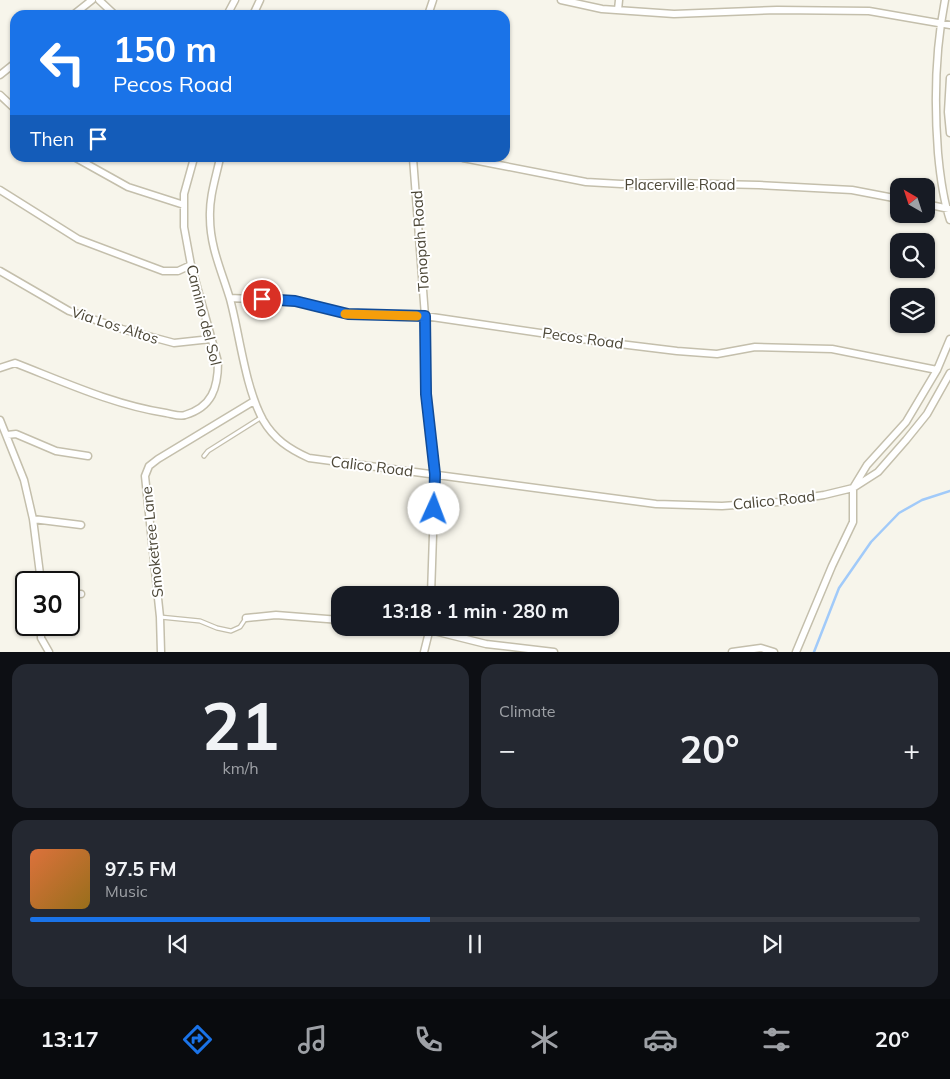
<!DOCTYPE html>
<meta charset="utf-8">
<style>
:root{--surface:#171b24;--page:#242831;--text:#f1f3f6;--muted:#9ea1a6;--line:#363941;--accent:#1a73e8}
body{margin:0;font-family:Mulish,sans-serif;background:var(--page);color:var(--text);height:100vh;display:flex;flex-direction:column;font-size:19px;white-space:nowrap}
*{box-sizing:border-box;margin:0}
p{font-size:16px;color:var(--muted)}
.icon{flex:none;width:28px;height:28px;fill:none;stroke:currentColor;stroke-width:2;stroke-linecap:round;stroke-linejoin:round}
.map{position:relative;height:652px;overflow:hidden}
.drawer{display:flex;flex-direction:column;gap:12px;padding:12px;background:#0d0f14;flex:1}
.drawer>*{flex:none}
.banner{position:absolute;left:10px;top:10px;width:500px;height:152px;border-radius:15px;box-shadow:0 1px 4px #0004;background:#1a73e8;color:#fff;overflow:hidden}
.needle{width:32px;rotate:321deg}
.fabs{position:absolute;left:890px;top:178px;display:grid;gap:10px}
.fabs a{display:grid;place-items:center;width:45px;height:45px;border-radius:10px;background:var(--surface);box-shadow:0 1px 4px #0004;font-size:25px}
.speed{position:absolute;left:15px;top:571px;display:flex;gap:10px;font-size:25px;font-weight:700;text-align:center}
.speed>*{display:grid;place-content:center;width:65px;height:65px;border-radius:50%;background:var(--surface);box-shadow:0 1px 4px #0004;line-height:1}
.speed .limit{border:2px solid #111;border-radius:8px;background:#fff;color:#111}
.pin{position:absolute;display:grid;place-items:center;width:42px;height:42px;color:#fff;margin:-21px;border:2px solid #fff;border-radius:50%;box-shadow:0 1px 5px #0007}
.me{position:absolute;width:55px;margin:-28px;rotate:2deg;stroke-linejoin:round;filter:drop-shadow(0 0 4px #0008)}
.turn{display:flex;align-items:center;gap:18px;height:105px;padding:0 20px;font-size:22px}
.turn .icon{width:65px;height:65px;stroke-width:2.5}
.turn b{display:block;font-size:35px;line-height:42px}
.then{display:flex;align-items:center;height:48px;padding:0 20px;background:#0003;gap:10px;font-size:19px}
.big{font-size:38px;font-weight:700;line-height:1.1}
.drawer .card{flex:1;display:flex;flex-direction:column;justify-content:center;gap:8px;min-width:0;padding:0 18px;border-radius:15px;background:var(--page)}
.drawer .dial{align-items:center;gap:0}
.dial b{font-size:65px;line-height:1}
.song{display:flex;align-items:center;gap:15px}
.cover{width:60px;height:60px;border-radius:8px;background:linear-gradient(135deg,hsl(20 70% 55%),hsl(40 70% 35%))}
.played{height:5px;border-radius:2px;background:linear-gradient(90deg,var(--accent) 45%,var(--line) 45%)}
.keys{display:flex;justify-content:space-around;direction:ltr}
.heat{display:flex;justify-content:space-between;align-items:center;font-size:28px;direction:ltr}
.drawer .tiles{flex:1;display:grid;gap:12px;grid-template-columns:1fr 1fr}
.card:last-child{grid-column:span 2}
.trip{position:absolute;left:331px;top:586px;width:288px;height:50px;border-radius:15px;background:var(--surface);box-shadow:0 1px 4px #0004;font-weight:700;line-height:50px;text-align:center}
.tabs{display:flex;height:80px;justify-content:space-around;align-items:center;background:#090b0e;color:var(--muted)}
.tabs .icon{width:35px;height:35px}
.tabs .current{color:var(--accent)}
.tabs b{font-size:22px;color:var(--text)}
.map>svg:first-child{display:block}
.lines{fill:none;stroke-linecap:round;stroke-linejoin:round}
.stream{stroke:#a1caf9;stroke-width:2.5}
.service-casing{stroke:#c4bfac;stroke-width:5.5}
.minor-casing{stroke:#c4bfac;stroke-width:9}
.service{stroke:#fff;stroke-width:3}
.minor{stroke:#fff;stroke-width:6}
.route-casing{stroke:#114b97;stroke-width:12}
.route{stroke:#1a73e8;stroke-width:9}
.slow{stroke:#f59e0b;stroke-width:9}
.labels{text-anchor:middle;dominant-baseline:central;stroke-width:4;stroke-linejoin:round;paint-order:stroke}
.street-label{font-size:15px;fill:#4c4737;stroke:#fff}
</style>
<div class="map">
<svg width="950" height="652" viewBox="0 0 950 652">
<rect width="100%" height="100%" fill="#f7f5eb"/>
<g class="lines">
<path class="stream" d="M814 652 839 588 871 542 899 513 922 500 950 491"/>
<defs>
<path id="service" d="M204 456 208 451 262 417
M160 617 200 621 217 628 231 631 240 627 246 618"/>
<path id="minor" d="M99 0 115 15
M561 0 602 9 674 14 777 10 869 11 950 25
M945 0C935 51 934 101 938 153 940 175 943 199 950 220
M618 10 619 0
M73 15 92 0
M227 15 235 0
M253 15 260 0
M428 15 433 0
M0 75 15 63
M950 78 948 112 950 133
M0 95 15 109
M76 158 128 187 184 205
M220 158C216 177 209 197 210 218 210 247 222 272 230 299 240 336 245 387 263 420 274 439 289 449 309 458L656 504 722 506 779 502 824 495 853 488 878 472 906 440 927 414 950 373
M413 158 425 316 427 394 435 474 431 595
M463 158 586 182 621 184 672 183 759 185 852 190 899 199
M0 190 78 239 131 259 163 271H178L191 265
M926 204 949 209
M0 271 69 311 122 329 174 343 211 339
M230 298 295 301 348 314 425 316 595 341 677 351 717 354 755 347 832 349 937 370
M0 368 15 363C64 382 114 405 166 413 172 414 180 417 185 415 212 407 218 388 218 362L191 265 184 227V194L194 158
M0 420 24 480 33 519 41 582
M7 435 16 434 56 451 88 456
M33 519 81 525
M69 594H81
M246 618 276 615 340 620
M41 625V638L49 652
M410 628 430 630 486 644 554 652
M161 652 160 617 145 476 149 466 158 459 254 401
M424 652 430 628
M732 652 761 648 774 652
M796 652 832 566 853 522V488L867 465 906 422 937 370 950 339"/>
</defs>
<use href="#service" class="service-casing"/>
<use href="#minor" class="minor-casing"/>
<use href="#service" class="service"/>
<use href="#minor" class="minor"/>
</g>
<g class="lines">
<defs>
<path id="route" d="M262 299 295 301 348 314 425 316 426 394 435 474 434 509"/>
</defs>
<use href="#route" class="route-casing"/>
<use href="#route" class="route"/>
<path class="slow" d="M345 314 417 316"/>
</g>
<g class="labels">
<g class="street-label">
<text x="680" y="184">Placerville Road</text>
<text transform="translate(420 241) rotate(-94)">Tonopah Road</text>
<text transform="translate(204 315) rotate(76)">Camino del Sol</text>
<text transform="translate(115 325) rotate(18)">Via Los Altos</text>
<text transform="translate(583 338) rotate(8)">Pecos Road</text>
<text transform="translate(372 466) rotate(7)">Calico Road</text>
<text transform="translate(774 500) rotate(-6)">Calico Road</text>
<text transform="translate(152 542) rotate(-96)">Smoketree Lane</text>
</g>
</g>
</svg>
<div class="fabs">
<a><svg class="needle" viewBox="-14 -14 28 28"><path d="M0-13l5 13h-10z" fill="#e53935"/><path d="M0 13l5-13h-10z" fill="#9ea1a6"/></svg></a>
<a><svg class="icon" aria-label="search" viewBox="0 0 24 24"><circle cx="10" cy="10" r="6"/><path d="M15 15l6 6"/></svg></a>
<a><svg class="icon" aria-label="layers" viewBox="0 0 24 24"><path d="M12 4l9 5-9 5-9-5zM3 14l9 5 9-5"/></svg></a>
</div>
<div class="speed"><div class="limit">30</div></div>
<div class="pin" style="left:262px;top:299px;background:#d93025"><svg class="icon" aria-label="arrive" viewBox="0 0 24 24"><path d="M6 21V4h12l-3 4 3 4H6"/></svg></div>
<svg class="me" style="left:434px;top:509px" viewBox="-20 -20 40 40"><circle r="19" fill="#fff"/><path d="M0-13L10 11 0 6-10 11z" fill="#1a73e8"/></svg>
<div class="trip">13:18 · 1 min · 280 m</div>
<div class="banner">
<div class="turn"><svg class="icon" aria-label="left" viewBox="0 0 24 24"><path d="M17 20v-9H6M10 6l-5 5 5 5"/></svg><div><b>150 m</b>Pecos Road</div></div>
<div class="then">Then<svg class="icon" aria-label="arrive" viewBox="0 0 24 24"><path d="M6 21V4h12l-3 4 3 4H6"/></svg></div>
</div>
</div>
<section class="drawer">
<div class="tiles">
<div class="card dial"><b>21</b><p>km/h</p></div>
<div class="card"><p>Climate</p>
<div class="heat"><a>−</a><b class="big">20°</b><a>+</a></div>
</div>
<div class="card">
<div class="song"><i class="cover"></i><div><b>97.5 FM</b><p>Music</p></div></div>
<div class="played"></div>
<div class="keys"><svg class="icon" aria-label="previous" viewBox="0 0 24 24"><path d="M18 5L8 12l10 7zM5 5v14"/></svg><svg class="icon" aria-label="pause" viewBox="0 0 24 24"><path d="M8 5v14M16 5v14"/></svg><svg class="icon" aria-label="next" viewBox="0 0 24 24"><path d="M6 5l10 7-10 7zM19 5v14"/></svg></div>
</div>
</div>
</section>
<nav class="tabs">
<b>13:17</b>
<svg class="icon current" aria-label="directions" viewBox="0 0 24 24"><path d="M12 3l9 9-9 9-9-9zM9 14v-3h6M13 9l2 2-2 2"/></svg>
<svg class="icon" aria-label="music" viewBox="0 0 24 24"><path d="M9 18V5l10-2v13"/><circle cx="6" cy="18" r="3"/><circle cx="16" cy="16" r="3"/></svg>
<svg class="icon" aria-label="phone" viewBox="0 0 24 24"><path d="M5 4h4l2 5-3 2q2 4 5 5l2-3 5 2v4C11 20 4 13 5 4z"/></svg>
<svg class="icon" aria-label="climate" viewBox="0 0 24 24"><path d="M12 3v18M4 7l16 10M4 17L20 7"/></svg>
<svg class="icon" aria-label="car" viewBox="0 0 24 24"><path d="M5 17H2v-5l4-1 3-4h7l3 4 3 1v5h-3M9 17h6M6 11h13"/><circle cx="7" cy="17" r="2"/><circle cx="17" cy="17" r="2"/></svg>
<svg class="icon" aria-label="filters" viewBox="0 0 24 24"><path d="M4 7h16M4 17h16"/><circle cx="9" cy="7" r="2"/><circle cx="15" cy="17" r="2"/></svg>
<b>20°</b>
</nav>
